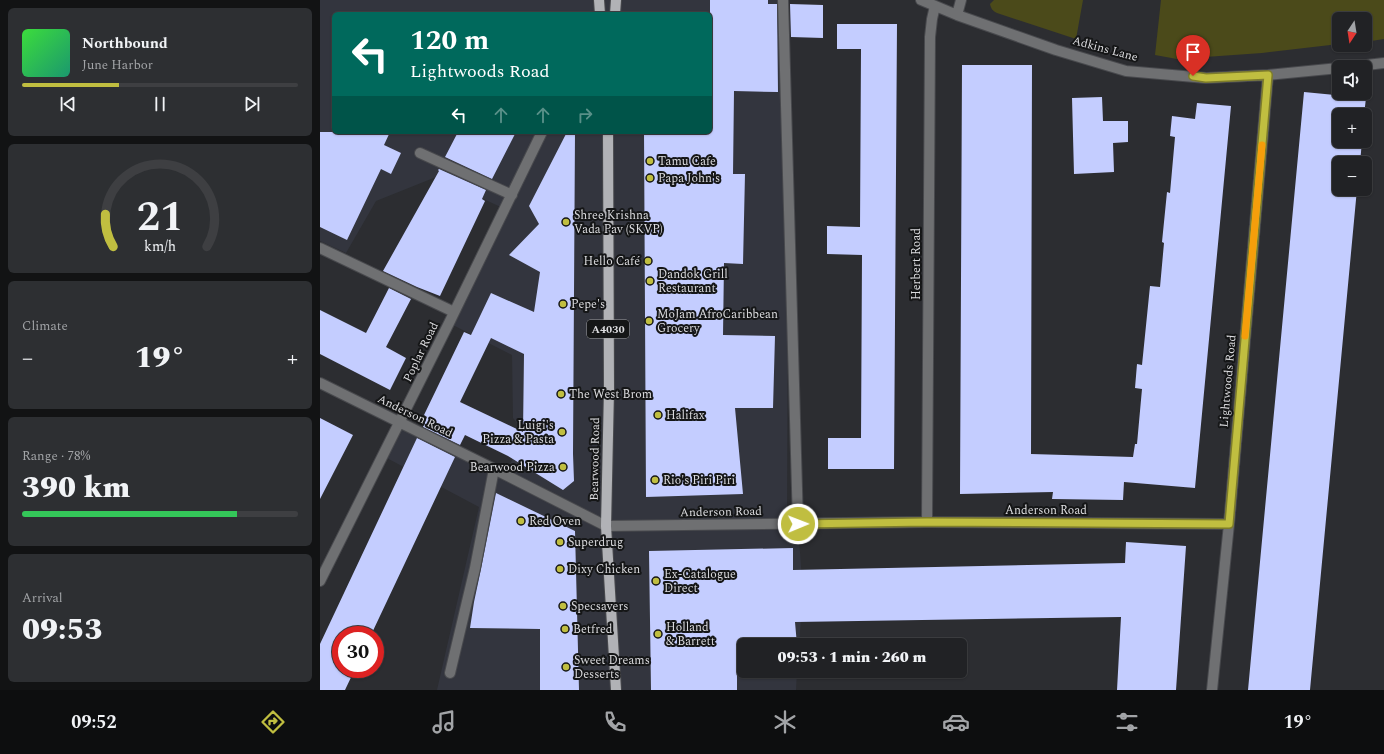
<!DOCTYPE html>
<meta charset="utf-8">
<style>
:root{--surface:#212225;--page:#2d2f32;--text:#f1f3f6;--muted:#a2a4a7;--line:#3e3f42;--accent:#c0be40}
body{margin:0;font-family:Spectral,serif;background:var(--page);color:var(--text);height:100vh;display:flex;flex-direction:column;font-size:15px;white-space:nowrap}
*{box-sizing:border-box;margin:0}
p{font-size:13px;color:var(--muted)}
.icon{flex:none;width:22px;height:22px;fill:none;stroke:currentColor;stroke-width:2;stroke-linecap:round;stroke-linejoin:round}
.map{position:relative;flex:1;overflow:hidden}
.side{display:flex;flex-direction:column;gap:8px;padding:8px;background:#121314;width:320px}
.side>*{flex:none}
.banner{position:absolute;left:12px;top:12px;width:380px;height:122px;border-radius:6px;box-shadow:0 1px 3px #0004,0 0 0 1px var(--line);background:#00695c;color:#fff;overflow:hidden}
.needle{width:26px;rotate:192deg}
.controls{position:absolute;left:1012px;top:12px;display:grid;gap:8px}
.controls a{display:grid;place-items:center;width:40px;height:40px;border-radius:6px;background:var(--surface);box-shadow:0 1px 3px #0004,0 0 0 1px var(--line);font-size:20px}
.speed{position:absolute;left:12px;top:626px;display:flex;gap:8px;font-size:20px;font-weight:700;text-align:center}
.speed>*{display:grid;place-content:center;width:52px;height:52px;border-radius:50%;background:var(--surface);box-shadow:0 1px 3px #0004,0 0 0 1px var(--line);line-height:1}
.speed .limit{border:6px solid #d22;background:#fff;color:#111}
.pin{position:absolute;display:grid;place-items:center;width:34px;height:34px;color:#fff;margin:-41px -17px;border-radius:50% 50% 50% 0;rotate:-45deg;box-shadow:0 0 4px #0007}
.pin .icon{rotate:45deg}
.me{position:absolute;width:44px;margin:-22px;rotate:89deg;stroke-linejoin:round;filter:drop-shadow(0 0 3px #0008)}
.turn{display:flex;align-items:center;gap:14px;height:84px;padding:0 12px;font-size:18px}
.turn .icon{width:52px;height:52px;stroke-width:2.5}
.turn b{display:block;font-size:28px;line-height:34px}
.lanes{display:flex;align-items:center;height:38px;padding:0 12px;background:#0003;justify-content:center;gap:20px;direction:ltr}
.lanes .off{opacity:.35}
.big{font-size:30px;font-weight:800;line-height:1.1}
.side .tile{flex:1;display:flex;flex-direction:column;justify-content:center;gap:6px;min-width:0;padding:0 14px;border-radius:6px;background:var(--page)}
.side .dial{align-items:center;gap:0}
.dial svg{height:104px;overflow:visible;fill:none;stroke:var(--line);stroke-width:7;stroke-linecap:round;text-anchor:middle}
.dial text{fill:var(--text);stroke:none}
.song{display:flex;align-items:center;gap:12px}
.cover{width:48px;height:48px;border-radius:6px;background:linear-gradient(135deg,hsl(120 70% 55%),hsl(160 70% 35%))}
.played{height:4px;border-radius:2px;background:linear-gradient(90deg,var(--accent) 35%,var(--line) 35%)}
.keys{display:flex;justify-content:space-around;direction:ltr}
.heat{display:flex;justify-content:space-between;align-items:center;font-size:22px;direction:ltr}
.charge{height:6px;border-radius:3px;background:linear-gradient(90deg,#34c759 78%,var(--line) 0)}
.trip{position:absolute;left:417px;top:638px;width:230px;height:40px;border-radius:6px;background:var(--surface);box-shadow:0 1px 3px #0004,0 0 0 1px var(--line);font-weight:800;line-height:40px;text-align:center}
.tabs{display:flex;height:64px;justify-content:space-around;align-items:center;background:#0d0e0f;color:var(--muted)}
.tabs .icon{width:28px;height:28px}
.tabs .selected{color:var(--accent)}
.tabs b{font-size:18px;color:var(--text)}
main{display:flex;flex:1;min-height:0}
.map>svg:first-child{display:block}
.built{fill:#33353e;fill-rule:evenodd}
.green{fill:#4b4a1a}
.building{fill:#c4cdff;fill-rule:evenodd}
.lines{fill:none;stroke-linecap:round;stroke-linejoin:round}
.minor-casing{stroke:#48494d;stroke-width:12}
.major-casing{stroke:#48494d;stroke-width:12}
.minor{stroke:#6f7072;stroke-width:10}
.major{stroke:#b1b2b6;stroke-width:10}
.route-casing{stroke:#7d7c2a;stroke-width:10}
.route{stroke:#c0be40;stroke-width:7}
.slow{stroke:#f59e0b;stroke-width:7}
.poi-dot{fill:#c0be40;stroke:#151617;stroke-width:1.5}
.labels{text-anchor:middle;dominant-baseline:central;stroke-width:4;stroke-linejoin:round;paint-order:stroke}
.shield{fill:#151617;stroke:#a0a1a3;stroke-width:1}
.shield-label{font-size:11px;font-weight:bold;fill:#dcdcdf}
.street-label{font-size:12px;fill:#dcdcdf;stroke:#151617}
.poi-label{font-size:12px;fill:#dcdcdf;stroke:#151617;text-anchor:start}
</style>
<main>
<section class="side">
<div class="tile">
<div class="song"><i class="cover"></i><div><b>Northbound</b><p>June Harbor</p></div></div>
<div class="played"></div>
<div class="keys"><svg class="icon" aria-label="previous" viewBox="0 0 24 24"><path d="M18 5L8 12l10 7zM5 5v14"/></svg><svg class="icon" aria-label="pause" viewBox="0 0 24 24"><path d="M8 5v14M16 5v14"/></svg><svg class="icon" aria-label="next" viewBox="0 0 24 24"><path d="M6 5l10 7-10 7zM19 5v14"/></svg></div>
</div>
<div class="tile dial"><svg viewBox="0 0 100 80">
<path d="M14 69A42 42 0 1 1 86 69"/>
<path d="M14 69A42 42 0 0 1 8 44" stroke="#c0be40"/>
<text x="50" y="56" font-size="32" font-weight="700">21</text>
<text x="50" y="72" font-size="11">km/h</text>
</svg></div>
<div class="tile"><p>Climate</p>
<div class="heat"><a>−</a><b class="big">19°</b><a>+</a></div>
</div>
<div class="tile"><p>Range · 78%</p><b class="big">390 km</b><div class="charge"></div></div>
<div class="tile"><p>Arrival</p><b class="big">09:53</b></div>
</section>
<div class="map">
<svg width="1064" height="690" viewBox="0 0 1064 690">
<rect width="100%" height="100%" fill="#2c2d31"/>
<path class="built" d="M0 0H469L467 524H478L483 594 479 645H424V671H477L476 690H117L159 507 63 456 79 424 185 474 193 458 205 433 193 418 192 355 129 323 185 209 116 177 56 201 26 253 0 241ZM14 14H390V132H14Z"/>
<path class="green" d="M674 0H763L756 39 677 13C673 11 671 9 670 4Z
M841 0H1064V39L1045 42V19H1019V44L942 53 857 59 835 55Z"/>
<path class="building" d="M390 0H448V4H457L458 92 414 91 413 174H425L423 264 404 263 403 335 455 336 453 408H415L423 494 326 497 324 132H390Z
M470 4 503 5V38L471 37Z
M517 24H577L574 469H508V438H541L542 255 507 254V226L540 227 541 49H517Z
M642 65H712L711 454 813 457 815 444H817L822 389 815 388 817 364 822 365 830 286 840 287 844 243 842 242 847 192 850 193 855 137 850 136 852 116 875 119 877 103 911 106 875 488 804 482 803 500 732 499 733 492 640 494Z
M984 92 1046 98 1044 115H1019V141H1042L1040 163H1019V189H1037L990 690H928Z
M782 97 783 121H808V142L793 143 794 172 754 174 752 98Z
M0 132H70L64 145 81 153 71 174 61 169 27 240 0 227Z
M138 132H196L172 179 125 157Z
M247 132H255L253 454 254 481 243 490 188 456 145 435 140 445 103 427 107 417 104 415 144 332 151 335 171 293 214 312 220 272 189 255 219 224 209 206ZM171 338 204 354 203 432 140 402Z
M119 169 166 190 162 199 165 201 120 296 97 287 63 271 119 171 118 170Z
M69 288 91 299 66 347 86 358 70 390 0 354V310L46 333Z
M0 418 33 435 0 499Z
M97 438 135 457 51 635H21V669H35L25 690H0V644Z
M176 493 255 531 259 690H220V629L150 628 154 602 161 569Z
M806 542 866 546 856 690H797L801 617 475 622 477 645H424V652H417V690H331L329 551 473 548V570L805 563Z"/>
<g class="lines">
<defs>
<path id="minor" d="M463 0 478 524
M601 0 637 15 736 50 806 71 886 78 948 75 1019 68
M637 15 641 0
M1029 67 1064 63
M100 153 192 195
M0 248 134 312
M0 383 174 469 286 526 607 522 909 524
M607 522 610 37 612 19 615 6
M0 581 129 323 222 132
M130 673 155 568 174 469
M892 690 909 524 948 75"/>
<path id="major" d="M279 0 280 14
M295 14 296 0
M288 132 289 390 286 526 296 690"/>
</defs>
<use href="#minor" class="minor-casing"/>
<use href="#major" class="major-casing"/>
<use href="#minor" class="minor"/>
<use href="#major" class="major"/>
</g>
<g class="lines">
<defs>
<path id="route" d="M478 524 607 522 909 524 948 75 886 78 873 76"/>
</defs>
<use href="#route" class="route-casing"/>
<use href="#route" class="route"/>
<path class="slow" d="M925 336 942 145"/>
</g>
<g class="poi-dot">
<circle cx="330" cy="161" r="4"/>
<circle cx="330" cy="178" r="4"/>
<circle cx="246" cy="222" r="4"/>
<circle cx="328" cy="261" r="4"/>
<circle cx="330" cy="281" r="4"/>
<circle cx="243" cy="304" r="4"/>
<circle cx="329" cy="321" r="4"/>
<circle cx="241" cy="394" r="4"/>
<circle cx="338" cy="415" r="4"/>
<circle cx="242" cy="432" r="4"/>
<circle cx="243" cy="467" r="4"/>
<circle cx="335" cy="480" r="4"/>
<circle cx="201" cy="521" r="4"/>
<circle cx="240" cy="542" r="4"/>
<circle cx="240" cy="569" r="4"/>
<circle cx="336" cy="581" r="4"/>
<circle cx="243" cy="606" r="4"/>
<circle cx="245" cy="629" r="4"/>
<circle cx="338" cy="634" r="4"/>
<circle cx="246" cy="667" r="4"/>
</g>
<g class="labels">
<rect class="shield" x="267" y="320" width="42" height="18" rx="3"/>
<g class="shield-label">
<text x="288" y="329">A4030</text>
</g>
<g class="street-label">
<text transform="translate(785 49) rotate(15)">Adkins Lane</text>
<text transform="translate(596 264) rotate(-90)">Herbert Road</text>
<text transform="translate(101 352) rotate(-64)">Poplar Road</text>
<text transform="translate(908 381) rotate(-85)">Lightwoods Road</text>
<text transform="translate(95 416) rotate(26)">Anderson Road</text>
<text transform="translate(275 459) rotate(-89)">Bearwood Road</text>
<text x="726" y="510">Anderson Road</text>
<text transform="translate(401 512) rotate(-1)">Anderson Road</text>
</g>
<g class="poi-label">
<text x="338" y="161">Tamu Cafe</text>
<text x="338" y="178">Papa John's</text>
<text x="254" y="215">Shree Krishna<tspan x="254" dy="14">Vada Pav (SKVP)</tspan></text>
<text x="320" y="261" text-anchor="end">Hello Café</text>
<text x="338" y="274">Dandok Grill<tspan x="338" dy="14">Restaurant</tspan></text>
<text x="251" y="304">Pepe's</text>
<text x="337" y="314">MoJam AfroCaribbean<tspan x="337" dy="14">Grocery</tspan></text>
<text x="249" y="394">The West Brom</text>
<text x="346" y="415">Halifax</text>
<text x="234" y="425" text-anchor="end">Luigi's<tspan x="234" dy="14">Pizza &amp; Pasta</tspan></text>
<text x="235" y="467" text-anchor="end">Bearwood Pizza</text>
<text x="343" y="480">Rio's Piri Piri</text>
<text x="209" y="521">Red Oven</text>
<text x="248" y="542">Superdrug</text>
<text x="248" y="569">Dixy Chicken</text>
<text x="344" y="574">Ex-Catalogue<tspan x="344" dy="14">Direct</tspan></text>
<text x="251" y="606">Specsavers</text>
<text x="346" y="627">Holland<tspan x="346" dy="14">&amp; Barrett</tspan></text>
<text x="253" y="629">Betfred</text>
<text x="254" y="660">Sweet Dreams<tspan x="254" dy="14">Desserts</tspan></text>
</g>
</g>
</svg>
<div class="controls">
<a><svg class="needle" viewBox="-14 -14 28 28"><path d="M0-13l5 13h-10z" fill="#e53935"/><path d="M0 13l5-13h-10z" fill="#a2a4a7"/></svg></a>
<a><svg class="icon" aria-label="sound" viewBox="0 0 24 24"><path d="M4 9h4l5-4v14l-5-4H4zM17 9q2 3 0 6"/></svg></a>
<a>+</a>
<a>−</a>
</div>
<div class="speed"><div class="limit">30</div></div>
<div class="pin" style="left:873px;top:76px;background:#d93025"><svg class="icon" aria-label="arrive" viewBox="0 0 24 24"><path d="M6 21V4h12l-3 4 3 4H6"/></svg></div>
<svg class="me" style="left:478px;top:524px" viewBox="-20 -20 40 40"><circle r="17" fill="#c0be40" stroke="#fff" stroke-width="3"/><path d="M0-11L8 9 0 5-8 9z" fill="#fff"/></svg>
<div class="trip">09:53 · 1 min · 260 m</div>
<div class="banner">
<div class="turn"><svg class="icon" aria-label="left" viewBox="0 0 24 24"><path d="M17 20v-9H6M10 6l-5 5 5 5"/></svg><div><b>120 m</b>Lightwoods Road</div></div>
<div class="lanes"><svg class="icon" aria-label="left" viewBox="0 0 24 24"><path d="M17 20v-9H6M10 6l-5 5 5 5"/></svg><svg class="icon off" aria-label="ahead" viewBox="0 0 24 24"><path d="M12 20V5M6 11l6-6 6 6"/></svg><svg class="icon off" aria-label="ahead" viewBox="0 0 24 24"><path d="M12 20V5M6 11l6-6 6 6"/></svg><svg class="icon off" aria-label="right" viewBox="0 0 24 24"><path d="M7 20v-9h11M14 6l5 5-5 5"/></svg></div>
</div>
</div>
</main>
<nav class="tabs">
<b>09:52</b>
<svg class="icon selected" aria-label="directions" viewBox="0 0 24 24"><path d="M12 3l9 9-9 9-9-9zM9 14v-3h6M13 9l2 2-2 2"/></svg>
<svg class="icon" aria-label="music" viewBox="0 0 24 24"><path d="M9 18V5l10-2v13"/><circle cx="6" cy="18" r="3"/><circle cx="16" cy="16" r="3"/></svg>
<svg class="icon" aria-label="phone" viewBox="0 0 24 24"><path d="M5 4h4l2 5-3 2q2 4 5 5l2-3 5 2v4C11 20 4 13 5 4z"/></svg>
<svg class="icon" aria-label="climate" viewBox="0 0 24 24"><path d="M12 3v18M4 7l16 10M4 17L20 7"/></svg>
<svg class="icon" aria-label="car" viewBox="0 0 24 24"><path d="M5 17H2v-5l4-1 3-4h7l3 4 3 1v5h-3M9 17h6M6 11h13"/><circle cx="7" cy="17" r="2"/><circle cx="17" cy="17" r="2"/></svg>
<svg class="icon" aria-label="filters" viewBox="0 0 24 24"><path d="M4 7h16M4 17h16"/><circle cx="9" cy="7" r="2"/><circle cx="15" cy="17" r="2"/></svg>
<b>19°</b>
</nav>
